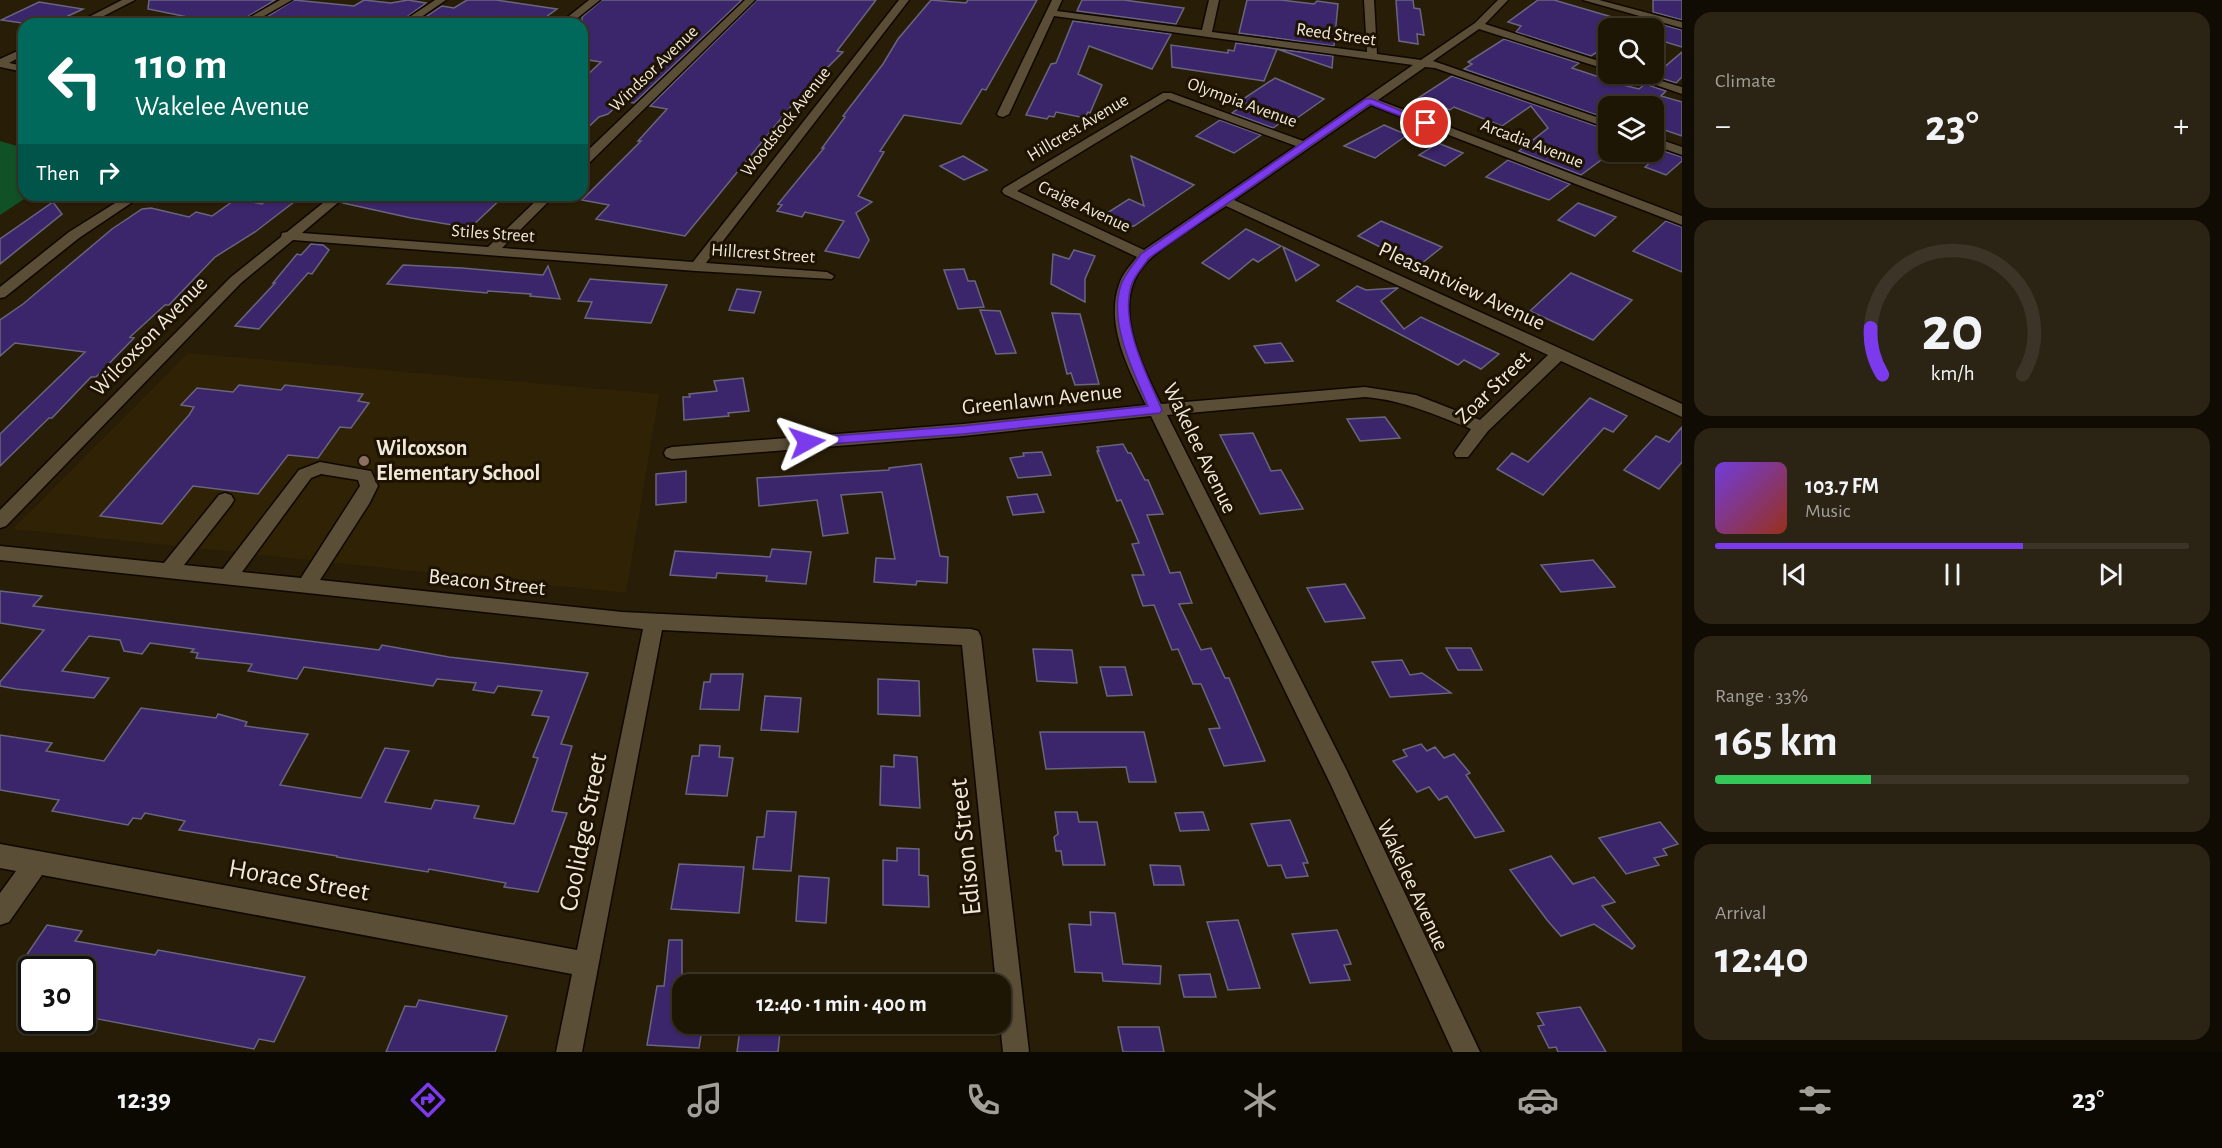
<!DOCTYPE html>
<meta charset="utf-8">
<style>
:root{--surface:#1e1605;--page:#2b2313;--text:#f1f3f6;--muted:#a19f9a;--line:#3c3527;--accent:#7c3aed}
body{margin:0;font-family:"Alegreya Sans",sans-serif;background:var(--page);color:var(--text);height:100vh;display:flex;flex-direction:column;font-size:22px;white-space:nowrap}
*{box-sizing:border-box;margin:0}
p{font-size:20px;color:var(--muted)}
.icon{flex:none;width:33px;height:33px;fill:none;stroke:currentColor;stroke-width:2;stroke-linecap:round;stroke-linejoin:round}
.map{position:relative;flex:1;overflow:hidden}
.details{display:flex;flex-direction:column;gap:12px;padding:12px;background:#100c03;width:540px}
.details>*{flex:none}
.hud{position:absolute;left:18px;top:18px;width:570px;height:183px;border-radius:18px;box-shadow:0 2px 4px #0004,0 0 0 2px var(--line);background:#00695c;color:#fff;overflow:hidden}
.tools{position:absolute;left:1598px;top:18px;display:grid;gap:12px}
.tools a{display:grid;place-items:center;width:66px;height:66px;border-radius:12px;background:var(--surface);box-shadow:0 2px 4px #0004,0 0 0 2px var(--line);font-size:30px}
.speed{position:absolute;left:18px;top:956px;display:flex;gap:12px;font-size:30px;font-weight:700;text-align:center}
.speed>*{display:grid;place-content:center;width:78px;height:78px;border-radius:50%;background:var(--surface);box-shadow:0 2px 4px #0004,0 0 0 2px var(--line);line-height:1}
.speed .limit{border:3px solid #111;border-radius:9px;background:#fff;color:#111}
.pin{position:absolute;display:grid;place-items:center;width:51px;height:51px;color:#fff;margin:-26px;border:3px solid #fff;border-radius:50%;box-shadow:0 2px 6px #0007}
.me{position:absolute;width:66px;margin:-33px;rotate:85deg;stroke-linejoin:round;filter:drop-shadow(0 0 4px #0008)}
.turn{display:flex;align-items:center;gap:21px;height:126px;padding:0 18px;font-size:27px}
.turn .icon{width:78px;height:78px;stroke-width:2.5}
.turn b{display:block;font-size:42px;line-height:51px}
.then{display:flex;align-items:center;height:57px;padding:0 18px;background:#0003;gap:12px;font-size:22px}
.big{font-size:45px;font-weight:700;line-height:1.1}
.details .tile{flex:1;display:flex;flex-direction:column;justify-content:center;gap:9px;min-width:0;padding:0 21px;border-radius:18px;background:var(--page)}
.details .dial{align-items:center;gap:0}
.dial svg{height:156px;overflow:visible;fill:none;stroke:var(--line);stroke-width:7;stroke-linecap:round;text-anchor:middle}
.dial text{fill:var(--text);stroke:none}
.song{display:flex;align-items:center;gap:18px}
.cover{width:72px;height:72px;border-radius:9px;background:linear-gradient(135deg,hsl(260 70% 55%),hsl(10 70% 35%))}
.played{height:6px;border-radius:3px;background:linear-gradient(90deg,var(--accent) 65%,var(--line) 65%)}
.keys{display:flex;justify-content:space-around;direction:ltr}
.heat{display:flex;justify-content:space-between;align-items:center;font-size:33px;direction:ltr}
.charge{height:9px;border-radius:4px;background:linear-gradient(90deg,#34c759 33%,var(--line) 0)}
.trip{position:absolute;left:672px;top:974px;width:339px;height:60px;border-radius:18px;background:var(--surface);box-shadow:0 2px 4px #0004,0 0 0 2px var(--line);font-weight:700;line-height:60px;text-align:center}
.tab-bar{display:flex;height:96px;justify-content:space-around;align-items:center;background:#0c0902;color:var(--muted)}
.tab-bar .icon{width:42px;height:42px}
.tab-bar .on{color:var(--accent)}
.tab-bar b{font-size:27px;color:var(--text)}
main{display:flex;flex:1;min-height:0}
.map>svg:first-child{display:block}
.built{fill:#302204}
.green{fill:#115126}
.building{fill:#3b266b;stroke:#6a657e;stroke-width:1.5}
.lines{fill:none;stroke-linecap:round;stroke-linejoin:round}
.minor-casing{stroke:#100700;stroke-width:3}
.minor{fill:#5a4e37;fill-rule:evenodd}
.route{fill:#7c3aed;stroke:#51269a;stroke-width:1.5}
.education-dot{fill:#8d6e63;stroke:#1e1301;stroke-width:2}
.labels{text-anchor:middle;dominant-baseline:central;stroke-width:6;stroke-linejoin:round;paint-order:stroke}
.far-street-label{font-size:18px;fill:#f0e9db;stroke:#1e1301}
.street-label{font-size:22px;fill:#f0e9db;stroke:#1e1301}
.poi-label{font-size:22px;font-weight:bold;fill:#f0e9db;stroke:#1e1301;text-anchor:start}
.near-street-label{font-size:27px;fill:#f0e9db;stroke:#1e1301}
</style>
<main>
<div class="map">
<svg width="1682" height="1052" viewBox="0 0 1682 1052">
<rect width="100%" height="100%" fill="#281d07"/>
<path class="built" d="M188 353 659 394 626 593 13 529Z"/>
<path class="green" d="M0 141 24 148V195H30L0 215Z"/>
<path class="building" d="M149 0H275L236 24H222L148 9Z
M294 0 354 6 364 0 391 3 408 0 426 3 397 24H255Z
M467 0H496L557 9 536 24H415L442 6 454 8Z
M602 0H742L634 103 622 101 608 114 599 117 582 133V80L601 62 582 59V17Z
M757 0H876L837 51 843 52 811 84 799 101 793 104 685 236 596 219 609 205 582 200 641 141H638L667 109 650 106Z
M931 0 966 3 968 0H1037L986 90 982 89 961 124 904 115 880 151 884 152 858 196 872 202 856 213 869 240 859 258 825 251 844 221 805 212 802 217 777 211 782 205 778 204 824 148H822L845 117 843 116 883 64 898 39Z
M1082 0H1124L1184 8 1176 24 1077 11Z
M1247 0H1281L1314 4 1317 1 1338 4 1334 46 1239 33Z
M1396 0H1413L1414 8 1420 9 1424 35 1417 34 1418 44 1399 41Z
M1538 0H1554L1639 25 1633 28H1608V45L1591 56 1516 32 1521 26 1508 22Z
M1653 0H1682V20L1653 12Z
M39 2 83 9 51 24H29L1 20Z
M1073 21 1171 34 1152 69 1089 46 1078 74 1102 85 1090 113 1088 112 1085 118 1056 112 1054 117 1049 116 1047 119 1026 115 1051 64 1056 63Z
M1653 22 1682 30V47L1662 41Z
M1504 39 1579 63 1572 68 1623 85 1639 89 1645 84 1666 91 1661 96 1682 102V136L1653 126V106H1608V119L1464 69 1472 64 1468 62Z
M1236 43 1277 49 1264 81 1172 67 1171 45 1228 53V50L1234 51Z
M1277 49 1333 56 1332 68Z
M1682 52V77L1676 83 1654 76Z
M1452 76 1608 130V139L1599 146 1612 152 1581 175 1519 151 1548 128 1531 106 1502 126 1454 107 1450 110 1418 98Z
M1275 78 1324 99 1290 123 1283 121 1273 128 1232 113 1246 103 1240 101Z
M1220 120 1261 135 1234 153 1196 136Z
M1384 125 1407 135 1375 158 1344 146Z
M1438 143 1463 153 1445 166 1419 155Z
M1664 151 1682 157V161L1666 175 1645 167Z
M963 156 987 170 964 180 940 166Z
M1131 156 1194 185 1134 226 1127 227 1104 215 1129 199 1144 206Z
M1508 160 1570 184 1549 200 1486 177Z
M274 195H303L255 232 215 257 169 305H165L130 337 134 338 96 377H91L52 418H49L0 466V434L85 352 15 343 0 356V320L23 304 112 229 142 209 151 208 189 217 196 212 212 216 236 199 262 204Z
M349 195H505L470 228 411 218 343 203Z
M53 202 62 214 0 264V239Z
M1578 203 1600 211 1616 217 1595 236 1558 220Z
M1381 221 1442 247 1421 264 1410 259 1408 261 1358 236Z
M1666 221 1682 227V272L1633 251Z
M1246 229 1281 246 1258 262 1253 259 1229 279 1202 263Z
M311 244 323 245 329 250 312 274 308 273 259 329 235 326 275 283H273L297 254 301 255Z
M1283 247 1319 265 1296 281Z
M1074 250 1095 256 1085 279V302L1051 284 1053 254 1069 259Z
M403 265 462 268 543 275 548 266 560 299 530 296 531 294 488 291 487 293 387 284Z
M964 269 968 281H975L984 307 958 309 944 270Z
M1571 273 1632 300 1593 340 1530 311Z
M590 279 601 280 667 285 651 323 585 318 592 302 578 301Z
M1357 286 1366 290 1398 288 1381 301 1404 329 1421 317 1499 354 1481 369 1464 360 1458 365 1337 301Z
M737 289 761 292 754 313 729 310Z
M980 310 1000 311 1016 353 996 354Z
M1052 313 1080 314 1099 384 1075 385 1071 373 1067 374Z
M1281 343 1293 361 1265 363 1254 346Z
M743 378 749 411 728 413 729 416 684 420 683 397H690L689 394 717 391 714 381Z
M239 385 281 390 285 385 363 394 358 401 369 403 351 428 340 427 318 458 288 455 258 494 193 486 162 524 100 516 189 415 194 407 181 405 197 388 233 392Z
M1590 398 1627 416 1613 432 1604 428 1543 495 1497 469 1512 453 1528 462Z
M1385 417 1400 438 1360 441 1347 419Z
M1682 427V462L1659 489 1624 470 1656 436 1669 442Z
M1253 433 1271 471 1281 470 1303 509 1260 514 1220 435Z
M1123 444 1128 453H1131L1145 480H1148L1163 514 1147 515 1170 573 1180 572 1192 603 1179 604 1201 650 1211 648 1225 678H1229L1265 761 1224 766 1209 729 1220 728 1201 684H1193L1178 649 1172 650 1154 605 1143 606 1132 575H1144L1132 544 1139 543 1121 500 1117 501 1097 451H1099L1097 447Z
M1042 452 1051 475 1018 478 1010 458 1024 456 1023 453Z
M921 464 940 556 948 557 947 583 917 581 916 585 874 582 876 558 895 559 882 492 841 495 848 533 823 536 817 500 759 506 757 478 889 470V468Z
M686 471V502L656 505V474Z
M1037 494 1044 512 1013 515 1007 497Z
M772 549 811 552 806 584 766 581 767 576 717 573 716 578 670 575 675 551 770 557Z
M1593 560 1615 587 1561 592 1541 565Z
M1345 584 1365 618 1325 622 1307 588Z
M0 591 42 596 33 606 379 650 382 645 449 657 588 673 561 744 572 746 552 811 567 813 538 892 504 887 506 883 429 869 428 872 337 857V856L179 830 185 821 145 813 141 819 133 818 128 825 52 811 59 800 0 790V735L52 743 46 751 104 761 141 708 216 718 218 714 247 722 245 726 308 734 280 785 361 798 385 748 409 751 385 802 431 809 435 800 479 806 474 818 514 824 538 758 533 757 549 717 532 715 542 691 498 686 494 693 473 690 476 683 437 679 433 686 304 667 297 679 248 671 252 664 196 658 198 653 191 652 194 649 150 643 142 654 124 651 120 640 89 636 62 671 109 678 94 698 16 689 0 686V682L44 630 0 623Z
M1446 648H1471L1482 670H1458Z
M1033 649 1072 650 1077 683 1037 681Z
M1402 660 1410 675 1422 673 1451 693 1390 697 1372 662Z
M1100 667H1125L1132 695 1107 696Z
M711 674H743L739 710 700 709 704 682H710Z
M878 679 919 681 920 716 878 714Z
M765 696 801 698 798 732 761 730Z
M1040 732H1144L1156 782H1129L1126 767 1046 769Z
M1421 744 1427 751 1435 747 1444 758 1454 754 1470 773 1466 775 1504 831 1475 838 1447 796 1439 800 1429 787 1417 792 1393 761 1407 756 1403 750Z
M700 745 720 746 719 757 733 758 727 796 686 794 692 756H699Z
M894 755 917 757 920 808 880 805 881 766 894 767Z
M767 811 796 812 791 871 753 869 757 837H764Z
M1055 812H1077L1079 822H1097L1105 865H1063L1061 851H1056L1054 837 1058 834Z
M1203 812 1209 830 1180 831 1175 813Z
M1290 820 1308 863H1303L1308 876 1286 878 1281 865 1268 866 1251 824Z
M1660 822 1678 844 1663 849 1667 855 1654 858 1659 865 1626 874 1599 838Z
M897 848 919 849V875L928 876 929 907 883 905V860L897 861Z
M1551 856 1573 884 1594 877 1615 902 1602 906 1635 946 1632 949 1594 924 1561 936 1547 920 1510 870Z
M679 864 744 867 739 913 671 909Z
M1150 865 1180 866 1184 885H1154Z
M799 876 829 878 826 923 796 921Z
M1090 912 1115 913 1123 964 1161 966 1160 984 1103 981 1102 973 1075 972 1069 924 1091 925Z
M1238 920 1260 988 1228 990 1207 922Z
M47 925 82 931 75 941 155 955 158 950 305 977 274 1042 259 1039 254 1049 82 1016V969H17Z
M1337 930 1351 964 1344 965 1350 980 1310 983 1292 934Z
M669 940H682V1023H703L699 1048 647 1045 657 986H664Z
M1210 974 1216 997H1184L1179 975Z
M419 1000 507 1016 495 1052H386L405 1006 416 1007Z
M1580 1007 1606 1052H1558L1556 1047 1549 1048 1538 1026 1544 1025 1537 1013Z
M1118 1027H1159L1164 1052H1123Z
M740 1029 780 1032 778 1052H737Z"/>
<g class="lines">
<defs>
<path id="minor" d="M122 0H135L88 24H75Z
M280 0H292L250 24H238Z
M435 0H446L411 24H399Z
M589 0H600L570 24H559Z
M745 0H755L586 166 582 167V156Z
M899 0H909L706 263 827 272 834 276 832 279 696 271 293 240 241 283 6 526 0 528V510L231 277 281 237 282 233 287 232 333 195H347L302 233 488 247 542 195H555L502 248 693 262Z
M1052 0H1062L1057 11 1202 30 1209 0H1219L1212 32 1367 52 1364 0H1374L1377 54 1421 60 1475 23 1498 0H1508L1485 24 1608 64V70L1479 29 1433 61 1608 121V128L1435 68 1425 67 1378 100 1682 216V225L1371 105 1234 200 1682 404V417L1561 361 1488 431 1468 457H1456L1454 453 1471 429C1436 415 1403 400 1365 397L1167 415 1347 771 1480 1052H1453L1331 785 1151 416 963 436 672 459 666 457 664 453 666 449 672 447 963 424 1146 405C1129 370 1105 325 1119 285 1122 274 1130 266 1137 257L1004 194 1002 191 1004 188 1163 93H1171L1303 141 1413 65 1054 16 1009 114 1003 117 999 116 997 114ZM1168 99 1296 146 1144 250 1017 191ZM1226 206 1548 355 1480 420 1416 395 1365 387 1161 404C1140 362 1107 298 1150 259 1171 239 1202 222 1226 206Z
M1583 0H1599L1682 22V28Z
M24 48V55L9 63 24 66V72L0 67V59Z
M1624 74H1638L1682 87V94Z
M1653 137 1682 147V155L1653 145Z
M128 195H143L79 238 5 297 0 298V287L69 232Z
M320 462 371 471 378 486 369 504 320 580 622 612 971 629 978 631 981 637 1029 1052H1003L1000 1023V984H996L962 645 662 630 582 1052H556L572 974 42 875 9 922 0 925V893L16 871 0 868V844L577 950 643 629 0 560V546L164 563 219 495 225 493 231 495 234 500 231 505 184 565 223 569 299 470ZM321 474 358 480 360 486 301 578 242 572 311 478Z"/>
</defs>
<use href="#minor" class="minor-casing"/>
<use href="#minor" class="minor"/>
</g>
<path class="route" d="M1366 99H1372L1430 123 1423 125 1370 104 1149 258C1143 267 1134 276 1131 286 1120 324 1147 375 1162 410L1160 413 963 434 802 446 800 442 802 439 807 438 963 426 1148 406C1134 373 1108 322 1121 285 1124 275 1135 263 1141 254Z"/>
<circle class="education-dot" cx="364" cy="461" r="6"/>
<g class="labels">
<g class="far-street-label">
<text transform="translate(1336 35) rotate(8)">Reed Street</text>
<text transform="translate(654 69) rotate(-44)">Windsor Avenue</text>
<text transform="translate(1242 103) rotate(20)">Olympia Avenue</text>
<text transform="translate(786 122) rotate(-52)">Woodstock Avenue</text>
<text transform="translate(1078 128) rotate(-31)">Hillcrest Avenue</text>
<text transform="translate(1532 144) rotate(21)">Arcadia Avenue</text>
<text transform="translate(1084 207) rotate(25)">Craige Avenue</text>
<text transform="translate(493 234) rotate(4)">Stiles Street</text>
<text transform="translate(763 254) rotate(4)">Hillcrest Street</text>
</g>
<g class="street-label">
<text transform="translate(1462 286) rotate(25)">Pleasantview Avenue</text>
<text transform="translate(149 336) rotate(-46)">Wilcoxson Avenue</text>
<text transform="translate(1493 387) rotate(-44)">Zoar Street</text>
<text transform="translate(1042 399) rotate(-6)">Greenlawn Avenue</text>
<text transform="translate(1200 448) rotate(64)">Wakelee Avenue</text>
<text transform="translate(487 582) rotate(6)">Beacon Street</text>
<text transform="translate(1413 885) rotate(65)">Wakelee Avenue</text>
</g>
<g class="poi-label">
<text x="376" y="448">Wilcoxson<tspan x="376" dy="25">Elementary School</tspan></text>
</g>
<g class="near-street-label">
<text transform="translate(583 832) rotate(-79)">Coolidge Street</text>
<text transform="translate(965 847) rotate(-96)">Edison Street</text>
<text transform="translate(299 880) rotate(10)">Horace Street</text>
</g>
</g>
</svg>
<div class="tools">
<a><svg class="icon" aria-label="search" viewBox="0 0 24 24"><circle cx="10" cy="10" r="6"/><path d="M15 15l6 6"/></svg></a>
<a><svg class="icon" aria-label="layers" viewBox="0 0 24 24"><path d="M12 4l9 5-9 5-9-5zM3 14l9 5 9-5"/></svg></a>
</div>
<div class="speed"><div class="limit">30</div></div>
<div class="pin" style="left:1426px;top:123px;background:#d93025"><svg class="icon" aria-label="arrive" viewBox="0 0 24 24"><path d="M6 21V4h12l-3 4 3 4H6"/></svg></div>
<svg class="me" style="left:807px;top:442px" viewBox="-20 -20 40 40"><path d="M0-17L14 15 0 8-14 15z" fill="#7c3aed" stroke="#fff" stroke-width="4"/></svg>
<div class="trip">12:40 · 1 min · 400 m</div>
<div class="hud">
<div class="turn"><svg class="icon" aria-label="left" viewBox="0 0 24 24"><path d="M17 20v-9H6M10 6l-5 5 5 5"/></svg><div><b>110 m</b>Wakelee Avenue</div></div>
<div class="then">Then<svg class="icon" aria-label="right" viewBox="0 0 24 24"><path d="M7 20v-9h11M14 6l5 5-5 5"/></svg></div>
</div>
</div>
<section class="details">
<div class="tile"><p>Climate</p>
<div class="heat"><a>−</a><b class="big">23°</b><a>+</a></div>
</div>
<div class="tile dial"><svg viewBox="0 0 100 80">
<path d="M14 69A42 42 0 1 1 86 69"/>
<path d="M14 69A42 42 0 0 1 8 45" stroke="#7c3aed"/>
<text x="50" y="56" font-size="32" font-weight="700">20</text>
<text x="50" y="72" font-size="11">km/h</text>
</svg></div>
<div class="tile">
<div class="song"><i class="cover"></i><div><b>103.7 FM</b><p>Music</p></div></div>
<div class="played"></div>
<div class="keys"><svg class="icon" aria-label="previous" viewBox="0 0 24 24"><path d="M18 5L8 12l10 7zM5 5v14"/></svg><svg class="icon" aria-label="pause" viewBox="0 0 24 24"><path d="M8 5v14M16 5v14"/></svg><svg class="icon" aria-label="next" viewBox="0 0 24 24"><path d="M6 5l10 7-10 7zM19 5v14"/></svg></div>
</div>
<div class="tile"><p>Range · 33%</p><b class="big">165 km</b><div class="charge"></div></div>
<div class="tile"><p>Arrival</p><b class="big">12:40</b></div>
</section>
</main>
<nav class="tab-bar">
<b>12:39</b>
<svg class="icon on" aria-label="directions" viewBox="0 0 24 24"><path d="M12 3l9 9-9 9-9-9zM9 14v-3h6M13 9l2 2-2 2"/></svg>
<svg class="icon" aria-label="music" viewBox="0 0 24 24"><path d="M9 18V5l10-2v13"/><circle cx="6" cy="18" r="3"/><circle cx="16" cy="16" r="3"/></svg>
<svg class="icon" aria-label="phone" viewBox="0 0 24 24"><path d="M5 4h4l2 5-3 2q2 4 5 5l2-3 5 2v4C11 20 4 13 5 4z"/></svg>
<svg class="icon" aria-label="climate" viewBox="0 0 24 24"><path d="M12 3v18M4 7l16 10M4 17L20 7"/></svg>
<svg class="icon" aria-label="car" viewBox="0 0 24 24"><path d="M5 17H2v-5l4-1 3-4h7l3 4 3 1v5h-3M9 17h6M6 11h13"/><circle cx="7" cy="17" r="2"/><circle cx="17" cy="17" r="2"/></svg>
<svg class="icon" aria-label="filters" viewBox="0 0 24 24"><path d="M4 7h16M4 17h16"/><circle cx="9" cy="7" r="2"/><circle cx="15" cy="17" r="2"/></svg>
<b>23°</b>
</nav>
